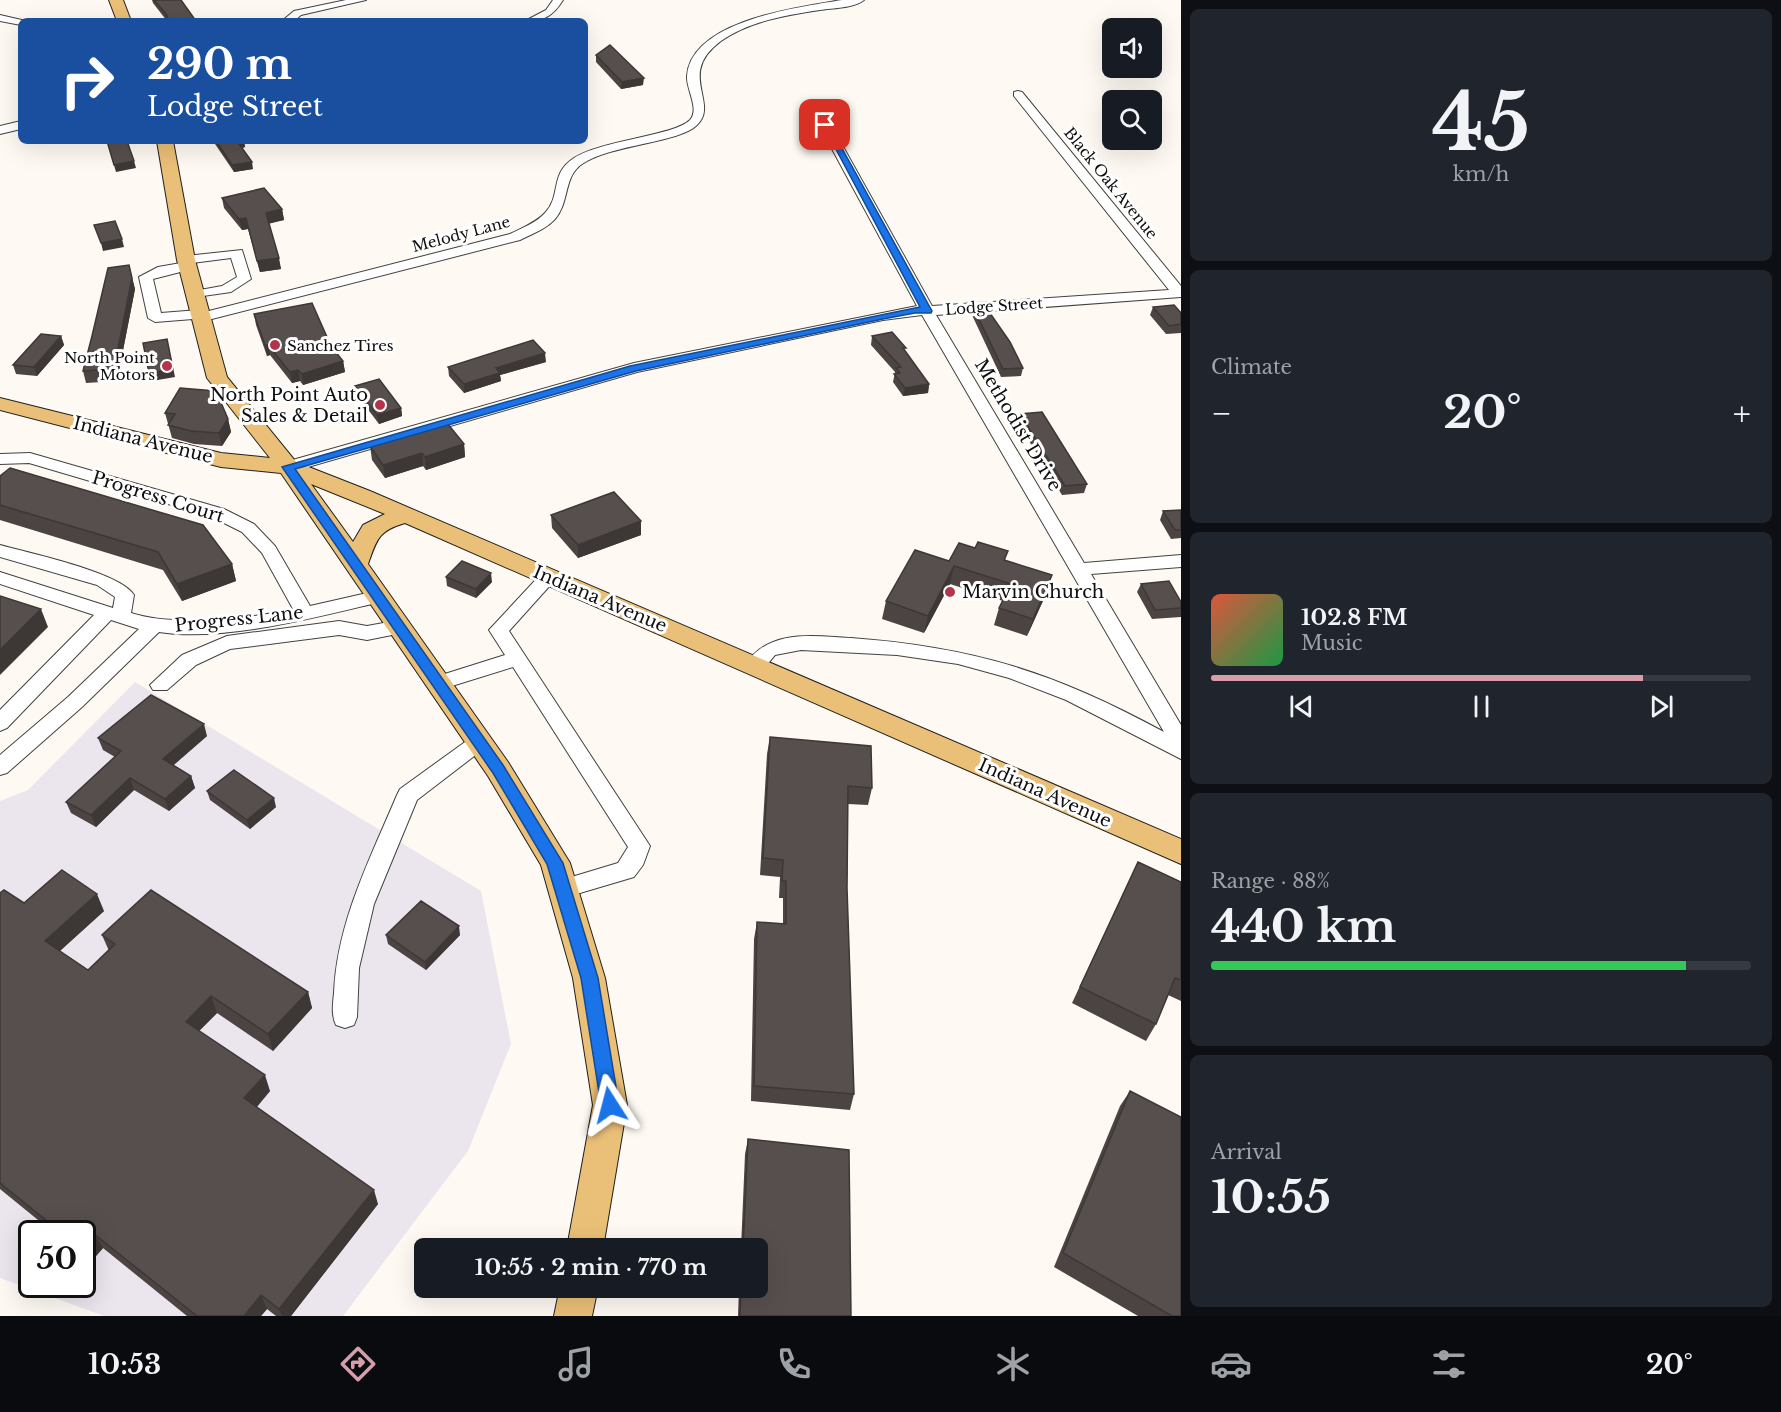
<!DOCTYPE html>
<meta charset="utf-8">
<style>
:root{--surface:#171b24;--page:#20242c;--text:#f1f3f6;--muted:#9ea1a6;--line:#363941;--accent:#d59eaa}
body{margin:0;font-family:"Libre Baskerville",serif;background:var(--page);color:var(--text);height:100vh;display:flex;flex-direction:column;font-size:22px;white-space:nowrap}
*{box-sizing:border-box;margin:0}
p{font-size:20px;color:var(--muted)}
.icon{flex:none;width:33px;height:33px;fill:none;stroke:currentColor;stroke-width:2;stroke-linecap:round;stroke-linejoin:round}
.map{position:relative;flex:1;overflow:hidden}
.panel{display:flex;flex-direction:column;gap:9px;padding:9px;background:#0d0f14;width:600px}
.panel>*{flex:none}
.top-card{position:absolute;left:18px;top:18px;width:570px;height:126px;border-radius:9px;box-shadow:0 6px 24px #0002;background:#1a4fa0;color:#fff;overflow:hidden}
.controls{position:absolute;left:1102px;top:18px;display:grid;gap:12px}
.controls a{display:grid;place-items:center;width:60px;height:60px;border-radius:9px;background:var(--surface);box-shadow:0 6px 24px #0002;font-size:30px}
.speed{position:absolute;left:18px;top:1220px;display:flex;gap:12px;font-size:30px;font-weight:700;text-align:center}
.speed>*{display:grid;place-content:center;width:78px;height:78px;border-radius:50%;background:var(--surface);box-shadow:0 6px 24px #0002;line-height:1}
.speed .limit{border:3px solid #111;border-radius:9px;background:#fff;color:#111}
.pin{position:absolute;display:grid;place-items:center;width:51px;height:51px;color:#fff;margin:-26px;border-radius:12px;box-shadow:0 3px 9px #0006}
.me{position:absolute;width:66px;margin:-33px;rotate:351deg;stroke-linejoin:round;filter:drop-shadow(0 0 4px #0008)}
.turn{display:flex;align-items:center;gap:21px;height:126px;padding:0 30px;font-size:27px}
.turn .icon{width:78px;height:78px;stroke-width:2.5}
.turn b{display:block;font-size:42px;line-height:51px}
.big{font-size:45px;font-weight:700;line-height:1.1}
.panel .card{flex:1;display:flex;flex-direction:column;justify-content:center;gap:9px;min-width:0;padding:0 21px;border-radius:9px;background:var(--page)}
.panel .dial{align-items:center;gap:0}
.dial b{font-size:78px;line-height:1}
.song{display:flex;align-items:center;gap:18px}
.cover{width:72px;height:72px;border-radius:9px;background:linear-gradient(135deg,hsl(10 70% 55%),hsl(140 70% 35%))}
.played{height:6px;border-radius:3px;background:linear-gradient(90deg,var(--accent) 80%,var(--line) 80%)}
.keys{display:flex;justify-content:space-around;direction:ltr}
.heat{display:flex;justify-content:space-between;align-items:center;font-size:33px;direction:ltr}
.charge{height:9px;border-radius:4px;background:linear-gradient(90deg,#34c759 88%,var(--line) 0)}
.trip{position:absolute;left:414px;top:1238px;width:354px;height:60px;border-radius:9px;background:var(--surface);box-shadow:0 6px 24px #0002;font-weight:700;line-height:60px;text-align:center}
.tabs{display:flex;height:96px;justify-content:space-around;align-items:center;background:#090b0e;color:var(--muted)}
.tabs .icon{width:42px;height:42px}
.tabs .selected{color:var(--accent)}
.tabs b{font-size:27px;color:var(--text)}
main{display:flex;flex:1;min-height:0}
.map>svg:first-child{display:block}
.industrial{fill:#ebe5ed;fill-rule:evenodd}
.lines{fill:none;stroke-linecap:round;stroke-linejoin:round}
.minor-casing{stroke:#424242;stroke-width:2}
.major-casing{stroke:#202020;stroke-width:2}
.minor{fill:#fff;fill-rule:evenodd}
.major{fill:#eabf77;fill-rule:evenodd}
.wall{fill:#4b4442}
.shaded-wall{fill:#3d3736}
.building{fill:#574f4d;stroke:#3d3736;stroke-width:1.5}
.route{fill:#1a73e8;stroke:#114b97;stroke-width:1.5}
.poi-dot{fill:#b2354c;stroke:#fff;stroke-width:2}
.labels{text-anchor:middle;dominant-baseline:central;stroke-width:6;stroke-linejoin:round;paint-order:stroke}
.far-street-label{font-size:15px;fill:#0f0f0f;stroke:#fff}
.far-poi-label{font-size:15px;fill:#0f0f0f;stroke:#fff;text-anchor:start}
.poi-label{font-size:18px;fill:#0f0f0f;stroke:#fff;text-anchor:end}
.street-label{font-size:18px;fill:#0f0f0f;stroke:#fff}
</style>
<main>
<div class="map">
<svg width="1181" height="1316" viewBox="0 0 1181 1316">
<rect width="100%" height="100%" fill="#fefaf3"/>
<path class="industrial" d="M135 682 481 891 511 1044 468 1151 343 1316H104L0 1278V801L28 790ZM32 1233H82V1284H32Z"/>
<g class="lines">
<defs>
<path id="minor" d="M346 0H366L301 15 294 21H282L294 11Z
M553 0H563C553 16 544 21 525 21L546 10Z
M842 0H864C854 8 833 8 820 10 787 15 749 21 721 41 676 74 720 103 697 125 679 143 612 144 582 164 563 177 570 202 555 219 546 229 532 234 520 240L200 322 193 319 155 322 148 318 139 277 158 267 181 263V257L186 256 242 250 251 279 231 292 189 298V292L222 286 237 277 231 258 192 263V269L153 279 161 313 199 310 205 312 510 234C522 228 536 223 545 213 562 195 549 174 574 158 602 140 674 136 690 120 700 109 686 89 687 76 691 20 800 7 842 0Z
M0 15 26 21H21V25L0 21Z
M1018 91 1022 92 1181 286V297L936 315 1084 563 1181 555V567L1091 574 1181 725V759L1066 700 1009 678 958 664 897 655 801 650 775 655 761 672H747L744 667C767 628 813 636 851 638 974 647 1056 673 1164 732L922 315 883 320 637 372 294 471 288 472 280 467 282 463 634 363 917 306 819 125 825 121 831 125 932 306 1169 290 1014 96V92Z
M21 121V129L0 134V126Z
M30 453 224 509 254 524 275 546 310 606 376 591 383 593 385 597 383 601 376 603C313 618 222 642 159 632L82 707 7 773 0 775V755L68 697 139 629 111 620 7 728 0 731V710L94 615 0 584V572L113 608 115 597 97 585 0 557V545C28 553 120 572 134 595L131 613C174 627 249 619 293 609L262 553 242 532 212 517 29 463 0 464V454Z
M548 571 554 573 557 577 554 581 509 631 650 846 643 865 634 877 563 898 555 896 552 889 555 882 618 863 628 847 513 667 439 690 432 688 429 683 432 678 505 655 489 630 542 573Z
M400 620 407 622 410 627 407 632 367 640 339 635 230 649 196 665 167 690H153L150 685 182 655 227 636 339 621 367 626Z
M479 734 486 737 489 742 486 747 417 800 374 904 359 968 357 1017 354 1025 345 1028 336 1025C331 1014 333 1004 334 993 337 922 370 859 397 795L400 789 472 737Z"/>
<path id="major" d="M109 0H123L131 21H117Z
M157 141H173L195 260 227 377 296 462 370 491 1181 839V864L405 523C378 531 377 539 368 564L508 762 570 863 605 978 627 1105 603 1248H567L593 1105 573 978 541 865 488 776 281 473 221 467 0 410V398L221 453 270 458 207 378 177 260ZM311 484 385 514 363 525 353 542Z
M560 1287H598L592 1316H554Z"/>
</defs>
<use href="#minor" class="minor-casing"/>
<use href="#major" class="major-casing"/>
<use href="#minor" class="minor"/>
<use href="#major" class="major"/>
</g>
<path class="wall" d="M152 0H181L196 21H167L153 3Z
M596 55 643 85 621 89 596 62Z
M213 141H244L245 147 242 148 253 169 234 172Z
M222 198 282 209 284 220 269 223 281 269 260 272 248 229 242 230 224 208Z
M129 265 135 289 117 381 86 383 83 371Z
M973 307 1023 368 1021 376 1001 377 972 315Z
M1153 307 1181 313V333L1166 334 1150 315Z
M254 314 331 346 343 361 345 372 303 385 300 381 292 383 270 355 267 356 256 325Z
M61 336 64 345 37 376 16 374 13 365Z
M872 336 905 351 929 384 928 393 903 396 893 382 895 372 871 345Z
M546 362 500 375 501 381 464 393 449 376 448 367Z
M355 386 401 408 402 416 379 424 357 395Z
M165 413 228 419 231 432 222 446 194 444 172 438Z
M1020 414 1087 484 1084 493 1062 495 1018 423Z
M464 444 465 457 426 470 423 466 385 478 372 460 370 446Z
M0 476 232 564 236 581 182 601 163 570 0 520Z
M1181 510V538L1171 539 1160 520 1163 511Z
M551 515 641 521V535L578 558 552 528Z
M975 548 1008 551 1005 560 1047 592 1027 636 994 625 999 608 1003 601 950 584 924 633 882 619 886 601 949 561Z
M446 577 492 582 476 598 447 586Z
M1141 584 1181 602V617L1152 619 1137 592Z
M207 736 173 765 191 776 195 788 169 811 134 790 96 827 71 813 66 802 115 757 103 750 98 738Z
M770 737 872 788 868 805 848 804 847 888 854 1094 850 1110 751 1101 754 939 757 922 783 924V898H779L780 877 760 875 767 754Z
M207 791 276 807 250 829 210 800Z
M1138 862 1181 882V1001L1168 995 1156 1024 1146 1041 1072 1003Z
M0 893 24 903 104 911 60 951 88 970 109 951 102 935 308 992 312 1008 273 1051 217 1013 199 1031 270 1091 257 1107 378 1204 291 1316H276L267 1309 261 1316H187L103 1248 90 1263 82 1256V1233H54L0 1189Z
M386 935H460L426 970 388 944Z
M1130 1091 1181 1316H1138L1054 1267 1120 1106Z
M748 1139 851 1316H738L739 1287H758V1248H741L745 1154Z"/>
<path class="shaded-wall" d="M644 78 643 85 621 89 622 82Z
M237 141H244L245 147 239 149Z
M134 161 136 168 116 172 114 165Z
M252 162 253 169 234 172 232 165Z
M282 209 284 220 268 224 266 213Z
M246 218 248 229 242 230 239 219Z
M122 239 124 247 103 251 101 243Z
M279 258 281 269 260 272 257 261Z
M132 278 135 289 117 381 114 369Z
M61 336 64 345 37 376 34 367Z
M167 339 175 377 152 381 149 373Z
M265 345H268L270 355 267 356Z
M545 353 546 362 500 375 501 381 464 393V384L496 368Z
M343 361 345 372 303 385 302 374Z
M298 370 300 381 292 383 290 372Z
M929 384 928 393 903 396 905 388Z
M401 408 402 416 379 424 377 415Z
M228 419 231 432 222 446 219 433Z
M464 444 465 457 426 470 425 457Z
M422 453 423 466 385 478 383 465Z
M641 521V535L578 558V545Z
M232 564 236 581 182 601 177 584Z
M954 566 950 584 924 633 928 616Z
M491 573 492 582 476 598V589Z
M1052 575 1047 592 1027 636 1033 619Z
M41 609 48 627 0 675V650Z
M204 724 207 736 167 771 163 759Z
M191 776 195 788 169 811 165 799Z
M130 778 134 790 96 827 91 815Z
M274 798 276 807 250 829 247 820Z
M97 894 104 911 53 957 45 941Z
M459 926 460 935 426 970 425 962Z
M308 992 312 1008 273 1051 268 1034Z
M211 996 217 1013 192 1038 186 1022Z
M265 1075 270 1091 250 1114 244 1098Z
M374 1190 378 1204 291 1316H282L279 1309Z
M94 1234 103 1248 90 1263 82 1251V1247Z
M261 1295 267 1309 261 1316H244Z"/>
<path class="building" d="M154 0H181L196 21H169L166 14Z
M610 45 644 78 622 82 596 55Z
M107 141H127L134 161 114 165Z
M216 141H239H237L252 162 232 165Z
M264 188 282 209 266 213 279 258 257 261 246 218 239 219 222 198Z
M115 221 122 239 101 243 94 225Z
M129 265 132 278 114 369 83 371 92 336 108 268Z
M312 303 331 346 343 361 302 374 298 370 290 372 268 345H265L254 314Z
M1174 305 1181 313V324L1169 326 1153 307Z
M985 306 1010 342 1023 368 1003 369 973 307Z
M892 332 906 348H903L929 384 905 388 894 374 900 373 896 368 901 367 872 336Z
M41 334 61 336 34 367 13 365Z
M167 339 173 369 149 373 143 343Z
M533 340 545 353 496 368 500 373 464 384 448 367Z
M379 379 401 408 377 415 355 386Z
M180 388 216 391 228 419 219 433 191 431 168 425 175 414 165 413Z
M1042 412 1087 484 1065 486 1020 414Z
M447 423 464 444 425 457 422 453 383 465 370 446Z
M10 468 203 525 232 564 177 584 158 552 0 505V476Z
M614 492 641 521 578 545 551 515Z
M1181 510V530H1175L1163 511Z
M978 542 1008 551 1004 560 1052 575 1033 619 999 608 1011 584 954 566 928 616 886 601 915 550 949 561 959 543 975 548Z
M462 561 491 573 476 589 446 577Z
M1169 581 1181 602V608L1155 610 1141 584Z
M0 596 41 609 0 650Z
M151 695 204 724 163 759 191 776 165 799 130 778 91 815 66 802 121 751 98 738Z
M770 737 871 746 872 788 848 786 847 888 854 1094 754 1086 757 922 786 924V881H782L783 860 763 858Z
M234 770 274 798 247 820 207 791Z
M1138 862 1181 882V980L1175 978 1156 1024 1080 987Z
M62 870 97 894 45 941 88 970 115 944 102 935 151 890 308 992 268 1034 211 996 186 1022 265 1075 244 1098 374 1190 279 1309 261 1295 244 1316H197L94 1234 82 1247V1233H62L0 1183V893L4 890 24 903Z
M421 901 459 926 425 962 386 935Z
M1130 1091 1181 1117V1316H1172L1063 1253Z
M748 1139 849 1150 851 1316H740L741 1287H758V1248H743Z"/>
<path class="route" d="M822 123 829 125 932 311 931 313H915L883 319 636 371 295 469 503 765 563 863 598 978 619 1105 616 1111 610 1114 604 1111 601 1105 581 978 547 864 493 773 282 467 630 366 920 307Z"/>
<g class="poi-dot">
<circle cx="275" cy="345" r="6"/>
<circle cx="167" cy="366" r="6"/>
<circle cx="380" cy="405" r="6"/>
<circle cx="950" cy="592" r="6"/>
</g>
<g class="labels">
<g class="far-street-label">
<text transform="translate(1111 183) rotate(51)">Black Oak Avenue</text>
<text transform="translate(461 234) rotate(-15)">Melody Lane</text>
<text transform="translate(994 306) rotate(-4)">Lodge Street</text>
</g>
<g class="far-poi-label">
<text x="287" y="345">Sanchez Tires</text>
<text x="155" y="357" text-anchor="end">North Point<tspan x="155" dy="17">Motors</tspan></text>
</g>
<g class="poi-label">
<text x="368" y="395">North Point Auto<tspan x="368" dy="21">Sales &amp; Detail</tspan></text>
<text x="962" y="592" text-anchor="start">Marvin Church</text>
</g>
<g class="street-label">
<text transform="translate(1018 425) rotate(59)">Methodist Drive</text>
<text transform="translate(143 440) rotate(14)">Indiana Avenue</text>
<text transform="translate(158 497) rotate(17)">Progress Court</text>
<text transform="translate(600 599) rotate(23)">Indiana Avenue</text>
<text transform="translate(239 619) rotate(-6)">Progress Lane</text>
<text transform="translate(1045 793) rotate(24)">Indiana Avenue</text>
</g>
</g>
</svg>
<div class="controls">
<a><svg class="icon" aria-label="sound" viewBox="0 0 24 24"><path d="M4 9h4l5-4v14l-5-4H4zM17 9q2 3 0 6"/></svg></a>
<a><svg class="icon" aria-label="search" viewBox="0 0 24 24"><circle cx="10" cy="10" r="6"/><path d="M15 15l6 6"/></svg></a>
</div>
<div class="speed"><div class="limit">50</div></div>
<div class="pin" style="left:825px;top:125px;background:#d93025"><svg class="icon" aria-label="arrive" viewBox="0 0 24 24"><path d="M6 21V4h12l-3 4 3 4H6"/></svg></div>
<svg class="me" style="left:610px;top:1105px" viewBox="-20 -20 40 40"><path d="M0-17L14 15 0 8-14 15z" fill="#1a73e8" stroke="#fff" stroke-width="4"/></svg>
<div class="trip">10:55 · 2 min · 770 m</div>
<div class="top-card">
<div class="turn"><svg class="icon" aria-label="right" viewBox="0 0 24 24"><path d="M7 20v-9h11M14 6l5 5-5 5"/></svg><div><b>290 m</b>Lodge Street</div></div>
</div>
</div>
<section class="panel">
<div class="card dial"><b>45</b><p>km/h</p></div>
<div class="card"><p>Climate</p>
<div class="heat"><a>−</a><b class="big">20°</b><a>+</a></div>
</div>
<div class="card">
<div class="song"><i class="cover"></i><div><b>102.8 FM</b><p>Music</p></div></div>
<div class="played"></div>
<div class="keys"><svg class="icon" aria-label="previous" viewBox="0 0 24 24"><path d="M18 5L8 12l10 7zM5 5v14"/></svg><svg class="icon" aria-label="pause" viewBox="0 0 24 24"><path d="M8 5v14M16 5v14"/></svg><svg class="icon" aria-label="next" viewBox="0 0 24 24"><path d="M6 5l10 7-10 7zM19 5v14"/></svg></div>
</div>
<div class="card"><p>Range · 88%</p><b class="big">440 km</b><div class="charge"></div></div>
<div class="card"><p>Arrival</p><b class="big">10:55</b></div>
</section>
</main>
<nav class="tabs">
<b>10:53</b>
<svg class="icon selected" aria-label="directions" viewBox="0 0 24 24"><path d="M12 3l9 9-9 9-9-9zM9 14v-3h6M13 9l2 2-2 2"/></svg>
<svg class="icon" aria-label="music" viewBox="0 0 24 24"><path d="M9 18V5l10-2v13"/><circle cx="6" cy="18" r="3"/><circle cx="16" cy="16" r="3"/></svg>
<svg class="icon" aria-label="phone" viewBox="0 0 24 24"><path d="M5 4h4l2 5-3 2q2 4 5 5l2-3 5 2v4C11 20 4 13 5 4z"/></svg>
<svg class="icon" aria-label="climate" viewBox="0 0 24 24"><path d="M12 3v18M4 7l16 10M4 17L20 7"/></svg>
<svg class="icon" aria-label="car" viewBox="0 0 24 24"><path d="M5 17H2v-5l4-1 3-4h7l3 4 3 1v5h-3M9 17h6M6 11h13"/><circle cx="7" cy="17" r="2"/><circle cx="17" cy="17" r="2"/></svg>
<svg class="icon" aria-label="filters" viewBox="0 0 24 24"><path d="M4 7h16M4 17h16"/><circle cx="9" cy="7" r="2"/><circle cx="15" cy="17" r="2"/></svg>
<b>20°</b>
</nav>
